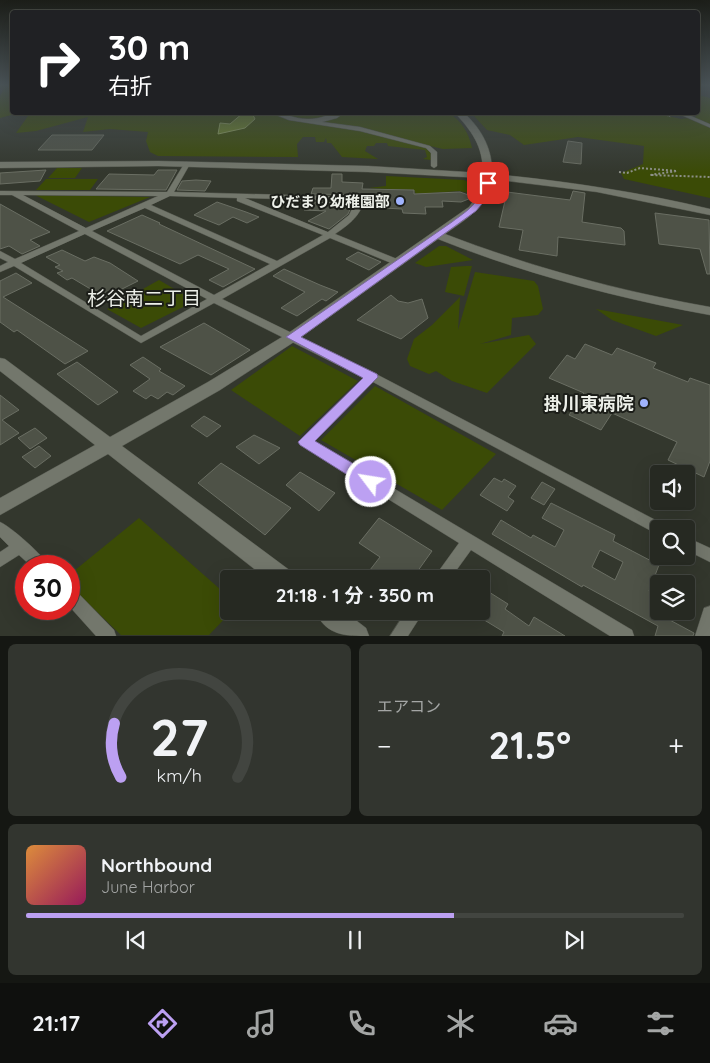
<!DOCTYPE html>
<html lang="ja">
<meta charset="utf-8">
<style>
:root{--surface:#262922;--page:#32352f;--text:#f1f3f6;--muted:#a4a6a5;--line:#424540;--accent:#bca0f2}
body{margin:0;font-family:Quicksand,"Noto Sans JP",sans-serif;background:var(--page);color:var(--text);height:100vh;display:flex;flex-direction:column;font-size:19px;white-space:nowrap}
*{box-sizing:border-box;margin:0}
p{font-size:16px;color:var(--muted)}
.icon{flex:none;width:28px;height:28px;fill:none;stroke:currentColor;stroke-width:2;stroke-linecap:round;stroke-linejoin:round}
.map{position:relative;height:636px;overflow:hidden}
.details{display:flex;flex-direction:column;gap:8px;padding:8px;background:#151713;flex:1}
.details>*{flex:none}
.hud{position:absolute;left:10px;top:10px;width:690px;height:105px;border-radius:5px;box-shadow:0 5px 20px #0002,0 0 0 1px var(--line);background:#202124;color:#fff;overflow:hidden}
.buttons{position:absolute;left:650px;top:465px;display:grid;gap:10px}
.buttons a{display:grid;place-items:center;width:45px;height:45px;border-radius:5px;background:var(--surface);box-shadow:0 5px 20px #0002,0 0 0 1px var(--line);font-size:25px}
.speed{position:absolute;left:15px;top:555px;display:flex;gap:10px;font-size:25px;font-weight:700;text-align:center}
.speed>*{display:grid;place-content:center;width:65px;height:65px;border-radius:50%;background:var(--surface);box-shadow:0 5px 20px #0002,0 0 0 1px var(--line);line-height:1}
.speed .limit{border:8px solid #d22;background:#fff;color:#111}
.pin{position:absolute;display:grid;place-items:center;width:42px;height:42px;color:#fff;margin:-21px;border-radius:10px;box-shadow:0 2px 8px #0006}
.me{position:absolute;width:55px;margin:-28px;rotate:301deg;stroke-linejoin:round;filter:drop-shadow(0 0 4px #0008)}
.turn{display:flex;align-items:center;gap:18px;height:105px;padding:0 15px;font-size:22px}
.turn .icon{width:65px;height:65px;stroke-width:2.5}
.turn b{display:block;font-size:35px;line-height:42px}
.big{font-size:38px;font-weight:700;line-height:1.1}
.details .widget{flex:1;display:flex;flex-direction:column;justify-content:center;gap:8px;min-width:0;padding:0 18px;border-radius:8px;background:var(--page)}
.details .dial{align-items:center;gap:0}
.dial svg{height:130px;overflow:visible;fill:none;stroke:var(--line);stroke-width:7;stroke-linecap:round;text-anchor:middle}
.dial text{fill:var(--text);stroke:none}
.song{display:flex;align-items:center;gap:15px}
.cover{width:60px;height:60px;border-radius:8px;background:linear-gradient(135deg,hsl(30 70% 55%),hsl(330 70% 35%))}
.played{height:5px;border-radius:2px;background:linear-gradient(90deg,var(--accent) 65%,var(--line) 65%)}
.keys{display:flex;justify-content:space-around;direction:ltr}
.heat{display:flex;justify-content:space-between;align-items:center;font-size:28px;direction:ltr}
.details .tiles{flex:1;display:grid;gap:8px;grid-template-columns:1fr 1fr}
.widget:last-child{grid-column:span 2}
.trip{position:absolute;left:220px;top:570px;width:270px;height:50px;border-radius:5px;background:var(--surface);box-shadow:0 5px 20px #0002,0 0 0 1px var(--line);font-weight:700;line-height:50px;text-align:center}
.dock{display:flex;height:80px;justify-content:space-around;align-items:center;background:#0f100e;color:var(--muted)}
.dock .icon{width:35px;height:35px}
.dock .selected{color:var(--accent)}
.dock b{font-size:22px;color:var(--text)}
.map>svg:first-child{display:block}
.green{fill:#3b4b06}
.water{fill:#6b8325;stroke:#92a460}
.building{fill:#4e5247;stroke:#6a6e63;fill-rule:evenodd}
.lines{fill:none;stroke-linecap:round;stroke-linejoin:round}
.lane-casing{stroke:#52554c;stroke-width:4}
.street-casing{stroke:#52554c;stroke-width:1}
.secondary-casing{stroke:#52554c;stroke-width:1}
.path-far1{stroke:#8d9088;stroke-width:1;stroke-dasharray:1 1;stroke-linecap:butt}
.path{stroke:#8d9088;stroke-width:2;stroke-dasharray:2 2;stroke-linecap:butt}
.lane{stroke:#73776c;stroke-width:3}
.street{fill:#73776c;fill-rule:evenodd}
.secondary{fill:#73776c;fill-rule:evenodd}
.route{fill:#bca0f2;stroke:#7a689d}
.poi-dot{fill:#a0b3fd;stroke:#1c1e19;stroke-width:2}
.labels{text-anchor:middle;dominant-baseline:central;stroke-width:4;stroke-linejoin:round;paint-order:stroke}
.far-poi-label{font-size:15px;font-weight:bold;fill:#edf0e9;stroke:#1c1e19;text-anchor:end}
.poi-label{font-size:18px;font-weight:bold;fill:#edf0e9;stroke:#1c1e19;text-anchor:end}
.neighbourhood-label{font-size:19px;fill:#edf0e9;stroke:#1c1e19}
</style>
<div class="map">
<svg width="710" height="636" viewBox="0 0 710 636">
<rect width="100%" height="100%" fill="#33372d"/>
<path class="green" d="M0 84H12V112L448 113C462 120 469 134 472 148L443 149 400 139 431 150V160L423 159 427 157 425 150 388 146 387 143H376L374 146H367L365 151 378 159 342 157 331 143H327L326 138 324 142H316L315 137H303L297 144 298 157 158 156 150 152 146 141 148 132 110 129 83 132 88 117 36 131 16 133 28 116 15 114 0 118V96L4 88 0 87Z
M698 95 710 98V198L624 179 621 173 643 164 644 146 578 137 524 145 510 135 487 130 474 116 467 113 651 112 681 119 696 117 694 113 698 112Z
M57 168H82L75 178H48Z
M386 176 464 180 475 185 469 193 459 191 416 194 414 190 369 188 386 186Z
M46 179H98L90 190H36Z
M35 195 150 197 89 222Z
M439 246H446L473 260 426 267 415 263Z
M466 266H472L464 296 445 292 451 267Z
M475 272 534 281 538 286 543 309 538 315 512 318 511 335 480 344 529 335 536 344 487 393 452 381 436 371 429 374 410 366 407 359 414 339 432 325 460 297 458 330Z
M159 280 195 301 141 328 107 309Z
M596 309 683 325 656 336 612 320Z
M292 346 358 381 300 436 231 390Z
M375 386 496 454 442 510 321 440Z
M139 518 229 597V611H232L209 635H121L69 585V575Z"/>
<path class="water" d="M243 113H252L255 119 245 128 218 134 220 123 230 124Z"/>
<path class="building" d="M52 135H104L92 150H38Z
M568 141 582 143 581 164 563 162Z
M46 170 40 181 0 184V173Z
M158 170H177L166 190 96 189 109 174 154 175Z
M332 174H342V182L363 183 362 189 414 190V194L460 192 474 197 461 202 442 201 443 207H425L426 214 403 213 402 209 364 207 363 195 311 194 313 188H331Z
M182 181 196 180 211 181 205 191 177 190Z
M573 191 585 193 582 222 621 228 624 231 625 245 558 237 557 256 519 250 523 230 499 227 507 192 570 200Z
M217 202 246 212 259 217 247 223 233 217 219 225 194 215Z
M308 202 353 203 348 214 329 229 308 221 326 211 304 210Z
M0 204 50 232 30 240 40 246 22 254 9 246 0 249Z
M655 213 709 220 710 274H707L700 249 659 244Z
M142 215 160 223 159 224 255 269 223 287 209 280 229 269 198 255 180 264 107 231Z
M62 250 85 261 94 257 110 263 138 281 120 290 129 295 114 303 72 278 67 280 57 273 63 271 55 267 60 265 46 257Z
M358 252 381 262 369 270 346 259Z
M284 269 320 285 338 292 326 301 322 299 297 316 281 308 305 292 273 276Z
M16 273 32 283 3 297 88 351 65 364 17 330 14 332 0 322V281Z
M391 295 398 301 408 303 422 299 428 318 401 339 357 320Z
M204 323 250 350 211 375 160 347Z
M585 344 612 355 617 348 656 363 653 368 688 382 690 378 710 385V461L704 477 668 460 677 442 612 413 601 430 569 415 584 393 549 378 567 355 575 359Z
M143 357 161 369 159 371 185 386 173 395 167 392 158 399 151 395 146 399 133 391 150 379 130 365Z
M77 362 118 392 98 405 57 374Z
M0 395 19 410 2 420 19 433 0 445Z
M204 416 221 426 207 437 191 426Z
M35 428 47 438 30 449 18 438Z
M254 435 280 448 259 464 236 447Z
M39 446 51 456 35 468 22 457Z
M221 463 291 508 265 535 198 483Z
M300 472 335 493 319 511 286 485Z
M494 478 502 482 504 479 516 486 508 497 514 501 507 511 480 495Z
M542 482 555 489 544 505 531 498Z
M551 503 615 535 613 541 659 565 649 591 657 595 653 611 694 633 693 636H655L658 626 583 585 582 587 492 534 501 520 531 538 533 535 555 547 564 530 542 518ZM600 550 623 562 615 580 592 567Z
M379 518 432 551 412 579H363L380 557 359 543Z
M481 587 508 604 505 609 529 626 534 617 565 636H502L504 632 481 618Z"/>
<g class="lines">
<defs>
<path id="lane" d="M678 112 710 126"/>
<path id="street" d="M269 112C282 112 294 119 307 119 321 120 332 112 345 112L337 118 322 122 360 127 430 146 437 152V166L434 168 431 166V153L426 148 360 131 289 120Z
M187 162 190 164 174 192 363 197C365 213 347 226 335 234L402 261 403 263 402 265H396L330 238 222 299 376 374 665 525 667 529H659V535L655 533 373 382 314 441 632 630 634 636H610L471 550 450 579H433L459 543 301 445 299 442 364 378 214 303 141 343 14 266 0 272V266L8 262 0 258V251L15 259 79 231 12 195H0V191L167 192 184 164ZM23 195 158 196 86 228ZM170 196 237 198V201L323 235 277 261 151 205ZM245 198 356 201 349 215 328 232ZM145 208 270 264 214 295 92 231ZM85 234 207 299 141 336 21 263Z
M0 522C9 525 45 557 49 566H31L19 555 0 567V552L9 546 0 537Z
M686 537 710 548V562L686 550Z
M69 588 75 590 114 630 116 636H96L69 606Z
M710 606V636H695L704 608Z
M406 611H424L408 636H390Z"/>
<path id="secondary" d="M454 112H463C481 128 493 149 492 174 566 181 638 192 710 209V215L597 192 491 179C488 207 466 219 445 234 531 267 619 291 710 307V315C617 298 526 274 438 239L297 340 220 390 122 446 292 572 295 579H267L108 454 0 515V498L95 445 0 371V358L5 359 110 437 208 382 287 334 469 207 476 197 482 178 368 172 158 166 0 168V162L158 161 368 166 483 173C483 146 472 131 454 112Z
M315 611H344L366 628 369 636C346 636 326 636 315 611Z"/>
</defs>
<use href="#lane" class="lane-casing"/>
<use href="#street" class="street-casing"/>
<use href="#secondary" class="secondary-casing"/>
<path class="path-far1" d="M656 112 671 117"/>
<path class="path" d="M619 172 627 173 640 168 677 171 650 175 710 177"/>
<use href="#lane" class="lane"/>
<use href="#street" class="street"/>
<use href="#secondary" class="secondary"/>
</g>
<linearGradient id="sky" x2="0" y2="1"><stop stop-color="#1c1e19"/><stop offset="0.49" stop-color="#4a5357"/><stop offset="1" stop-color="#4a5357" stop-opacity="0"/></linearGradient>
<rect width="710" height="173" fill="url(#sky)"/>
<path class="route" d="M488 181 492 183 487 198 476 211 301 337 377 374 378 377 315 441 376 477 378 482 376 486 371 488 365 486 300 445 298 442 363 378 286 337 452 222C461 215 473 208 478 198 482 191 481 184 488 181Z"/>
<g class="poi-dot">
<circle cx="400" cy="201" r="5"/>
<circle cx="644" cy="403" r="5"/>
</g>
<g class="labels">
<g class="far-poi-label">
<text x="390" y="201">ひだまり幼稚園部</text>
</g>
<g class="poi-label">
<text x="634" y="403">掛川東病院</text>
</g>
<g class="neighbourhood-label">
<text x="144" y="298">杉谷南二丁目</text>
</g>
</g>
</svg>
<div class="buttons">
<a><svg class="icon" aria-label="sound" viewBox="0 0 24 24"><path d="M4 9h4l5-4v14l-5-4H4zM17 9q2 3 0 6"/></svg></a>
<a><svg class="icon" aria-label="search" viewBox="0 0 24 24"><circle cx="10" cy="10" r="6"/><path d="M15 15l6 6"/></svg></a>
<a><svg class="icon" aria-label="layers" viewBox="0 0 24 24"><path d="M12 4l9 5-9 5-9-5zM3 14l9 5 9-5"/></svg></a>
</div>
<div class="speed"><div class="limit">30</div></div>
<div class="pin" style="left:488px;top:183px;background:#d93025"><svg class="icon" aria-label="arrive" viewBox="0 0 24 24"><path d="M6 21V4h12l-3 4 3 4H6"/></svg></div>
<svg class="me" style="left:371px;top:482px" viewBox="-20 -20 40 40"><circle r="17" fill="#bca0f2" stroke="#fff" stroke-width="3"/><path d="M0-11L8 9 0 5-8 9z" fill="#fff"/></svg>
<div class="trip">21:18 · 1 分 · 350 m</div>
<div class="hud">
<div class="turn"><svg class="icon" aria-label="right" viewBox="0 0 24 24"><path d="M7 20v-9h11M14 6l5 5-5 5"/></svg><div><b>30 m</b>右折</div></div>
</div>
</div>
<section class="details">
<div class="tiles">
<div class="widget dial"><svg viewBox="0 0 100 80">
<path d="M14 69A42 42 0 1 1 86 69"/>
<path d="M14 69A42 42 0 0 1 10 36" stroke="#bca0f2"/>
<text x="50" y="56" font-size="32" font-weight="700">27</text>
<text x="50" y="72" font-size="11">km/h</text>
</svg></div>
<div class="widget"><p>エアコン</p>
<div class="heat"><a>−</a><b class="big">21.5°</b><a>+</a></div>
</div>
<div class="widget">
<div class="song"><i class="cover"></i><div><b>Northbound</b><p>June Harbor</p></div></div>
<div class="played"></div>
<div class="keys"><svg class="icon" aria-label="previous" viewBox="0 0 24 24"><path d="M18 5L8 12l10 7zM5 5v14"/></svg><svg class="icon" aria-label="pause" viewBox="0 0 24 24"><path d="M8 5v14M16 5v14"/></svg><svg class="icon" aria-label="next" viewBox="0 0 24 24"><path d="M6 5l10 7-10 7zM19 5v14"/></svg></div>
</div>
</div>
</section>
<nav class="dock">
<b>21:17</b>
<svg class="icon selected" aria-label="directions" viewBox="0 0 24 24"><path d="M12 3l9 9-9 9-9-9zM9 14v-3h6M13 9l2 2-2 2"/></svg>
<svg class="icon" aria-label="music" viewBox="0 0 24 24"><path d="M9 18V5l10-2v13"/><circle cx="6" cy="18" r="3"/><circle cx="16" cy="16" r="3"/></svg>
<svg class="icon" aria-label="phone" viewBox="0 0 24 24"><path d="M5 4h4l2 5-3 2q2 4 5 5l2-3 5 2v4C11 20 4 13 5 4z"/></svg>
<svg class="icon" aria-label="climate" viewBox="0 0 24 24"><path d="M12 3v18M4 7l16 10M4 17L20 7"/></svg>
<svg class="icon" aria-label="car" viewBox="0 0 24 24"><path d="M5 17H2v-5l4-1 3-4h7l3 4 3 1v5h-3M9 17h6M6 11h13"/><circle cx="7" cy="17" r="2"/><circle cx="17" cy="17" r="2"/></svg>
<svg class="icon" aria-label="filters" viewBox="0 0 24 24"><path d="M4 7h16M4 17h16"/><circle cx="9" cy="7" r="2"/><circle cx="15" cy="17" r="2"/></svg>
</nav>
